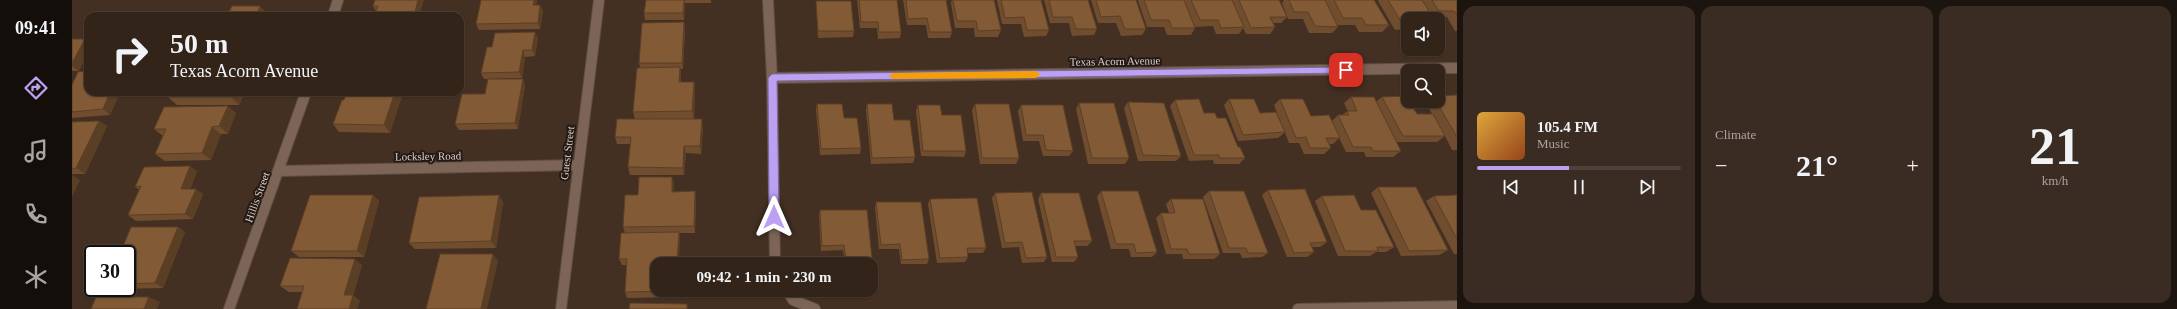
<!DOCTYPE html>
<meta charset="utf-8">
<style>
:root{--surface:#33241a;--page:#3b2c23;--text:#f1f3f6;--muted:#a9a4a2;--line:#4e4139;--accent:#bca0f2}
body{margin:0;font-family:Georgia,serif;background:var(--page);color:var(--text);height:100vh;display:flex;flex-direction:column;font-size:15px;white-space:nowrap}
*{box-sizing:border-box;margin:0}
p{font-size:13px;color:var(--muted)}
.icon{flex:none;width:22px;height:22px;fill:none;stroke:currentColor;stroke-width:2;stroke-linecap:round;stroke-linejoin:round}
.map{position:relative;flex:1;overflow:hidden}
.side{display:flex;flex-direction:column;gap:6px;padding:6px;background:#1c140e;width:720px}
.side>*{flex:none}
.banner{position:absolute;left:12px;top:12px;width:380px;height:84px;border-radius:12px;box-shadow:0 1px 3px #0004,0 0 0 1px var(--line);background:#33241a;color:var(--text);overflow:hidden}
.fabs{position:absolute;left:1329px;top:12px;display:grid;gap:8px}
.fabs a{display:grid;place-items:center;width:44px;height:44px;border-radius:8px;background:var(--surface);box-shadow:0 1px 3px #0004,0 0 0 1px var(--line);font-size:20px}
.speed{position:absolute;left:12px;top:245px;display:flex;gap:8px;font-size:20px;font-weight:700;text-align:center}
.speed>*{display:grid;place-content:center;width:52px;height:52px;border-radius:50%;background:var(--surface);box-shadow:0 1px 3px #0004,0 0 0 1px var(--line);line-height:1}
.speed .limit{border:2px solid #111;border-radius:6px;background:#fff;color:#111}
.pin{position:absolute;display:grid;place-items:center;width:34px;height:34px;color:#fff;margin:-17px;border-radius:8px;box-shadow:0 2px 6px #0006}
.me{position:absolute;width:44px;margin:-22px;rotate:0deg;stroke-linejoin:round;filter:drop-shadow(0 0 3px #0008)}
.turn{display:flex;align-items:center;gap:14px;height:84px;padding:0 20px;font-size:18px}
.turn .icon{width:52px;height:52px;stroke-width:2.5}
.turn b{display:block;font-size:28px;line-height:34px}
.big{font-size:30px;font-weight:800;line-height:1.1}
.side .card{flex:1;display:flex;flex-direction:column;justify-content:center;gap:6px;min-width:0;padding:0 14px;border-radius:12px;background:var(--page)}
.side .dial{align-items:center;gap:0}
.dial b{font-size:52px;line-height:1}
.song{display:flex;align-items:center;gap:12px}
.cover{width:48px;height:48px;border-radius:6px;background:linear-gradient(135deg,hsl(40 70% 55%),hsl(20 70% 35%))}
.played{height:4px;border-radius:2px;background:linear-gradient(90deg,var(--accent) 45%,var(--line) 45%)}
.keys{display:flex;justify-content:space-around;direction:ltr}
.heat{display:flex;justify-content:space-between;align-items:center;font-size:22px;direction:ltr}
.side .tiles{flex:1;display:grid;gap:6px;grid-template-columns:repeat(3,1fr)}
.trip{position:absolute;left:578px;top:257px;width:228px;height:40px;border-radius:12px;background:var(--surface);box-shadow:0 1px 3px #0004,0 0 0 1px var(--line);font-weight:800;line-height:40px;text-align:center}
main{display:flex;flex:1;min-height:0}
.dock{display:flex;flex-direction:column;width:72px;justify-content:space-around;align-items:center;background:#140e0a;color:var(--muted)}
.dock .icon{width:28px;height:28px}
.dock .on{color:var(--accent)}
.dock b{font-size:18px;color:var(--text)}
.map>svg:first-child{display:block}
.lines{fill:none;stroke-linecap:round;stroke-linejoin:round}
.minor-casing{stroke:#5f4e44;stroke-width:12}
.minor{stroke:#7c6557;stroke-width:10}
.wall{fill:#704d2e}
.shaded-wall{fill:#5b3f25}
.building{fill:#825a35;stroke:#5b3f25}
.route{fill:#bca0f2;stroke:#7a689d}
.slow{fill:#f59e0b}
.labels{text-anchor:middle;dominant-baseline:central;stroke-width:4;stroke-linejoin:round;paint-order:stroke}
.street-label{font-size:11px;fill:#dccec7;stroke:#241a15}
</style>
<main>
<nav class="dock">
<b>09:41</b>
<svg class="icon on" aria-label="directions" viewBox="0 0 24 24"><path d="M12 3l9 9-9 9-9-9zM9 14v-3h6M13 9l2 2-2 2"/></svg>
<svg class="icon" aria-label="music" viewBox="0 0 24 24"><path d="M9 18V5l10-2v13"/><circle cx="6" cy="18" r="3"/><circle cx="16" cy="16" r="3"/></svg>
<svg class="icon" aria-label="phone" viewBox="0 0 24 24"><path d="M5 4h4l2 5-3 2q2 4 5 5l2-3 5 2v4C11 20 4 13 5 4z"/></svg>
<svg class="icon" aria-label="climate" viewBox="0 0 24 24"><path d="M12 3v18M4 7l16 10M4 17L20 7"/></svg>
</nav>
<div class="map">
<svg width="1385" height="309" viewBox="0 0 1385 309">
<rect width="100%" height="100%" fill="#443023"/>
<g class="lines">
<defs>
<path id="minor" d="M696 0 700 78 703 264
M261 16 266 0
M700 78 1385 68
M207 171 505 165
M715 290 721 300 743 309
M157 309 234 92
M489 309 527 0
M1226 309 1385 306"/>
</defs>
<use href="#minor" class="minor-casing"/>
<use href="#minor" class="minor"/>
</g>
<path class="wall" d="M303 0 347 16 304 11 301 6Z
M574 0H639V3H613L612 20H573L572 13Z
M785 0H825L829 32 828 38 806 39 805 28H788Z
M831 0H874L880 32 878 38H856L854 25H835Z
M880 0H922L929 30 926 37H903L902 28H883L879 3Z
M925 0H969L977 30 974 36 952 37 949 24H930Z
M972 0H1016L1025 29 1022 35 1000 36 997 23H978Z
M1019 0H1064L1074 29 1070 35 1049 36 1044 23H1026Z
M1067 0H1207L1215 17 1209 23H1201L1203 27 1198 34H1174L1171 28 1167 34H1144L1141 26 1123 27V28L1119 35H1095L1092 27H1075L1066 1Z
M1212 0H1302L1317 25 1310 32H1287L1283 25H1265L1266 27 1260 33H1237L1231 19H1216L1210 3Z
M1307 0H1385V31H1383L1375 17 1336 19V29L1323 30 1306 1Z
M744 1 782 31 781 37 746 38 744 8Z
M465 5H468L471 11 468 29 407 30 404 24Z
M612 22 613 29 611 69H608L609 75V82H622L623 90 622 119 631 127 629 154 614 153 612 175H558L556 167 558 144H545L543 137 563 119 561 112 568 67 567 63Z
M463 32 466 39 463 56 453 57 450 78 412 79 409 73 420 47Z
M0 39 7 71H0Z
M0 85 16 92H48L38 115 0 118Z
M453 85 446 129 387 130 383 124 413 94Z
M173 92 167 105H105L96 97Z
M331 92 318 133 267 132 261 124 272 100Z
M1385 96V150H1380L1373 136 1365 142H1324L1329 151 1321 157H1294L1292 152H1274L1267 138 1261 144H1257L1259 148 1252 154H1232L1227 143H1217L1202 105 1208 99 1239 116 1260 121 1266 115H1270L1276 111 1272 103 1279 97 1304 102 1310 97 1345 114H1360L1354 102 1355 101H1366Z
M1157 99 1188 113 1213 132 1206 138 1166 141 1152 105Z
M1103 100 1132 113 1145 118 1173 158 1167 164H1142L1141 160 1117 161 1098 106Z
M1056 102 1109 156 1104 161H1066L1052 108Z
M1007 103 1057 158 1053 164H1016L1004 109Z
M745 104 772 118 789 148 788 154 748 155 744 110Z
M795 104 822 120 843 157 841 163 799 164 794 110Z
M903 104 947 158 944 164H908L900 110Z
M846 105 894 151 892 157 849 156 844 111Z
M949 105 1001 151 997 156H971L967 141H951L946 111Z
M164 113 156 134H149L139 160 93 161 83 154 91 136 82 129Z
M27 121 35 126 13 174H0V122Z
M125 171 118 189 131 194 121 219 64 221 56 215 68 190 63 187Z
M600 177 602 184 601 192 623 191 624 198 623 233H607L608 238 585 290H606L605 297 555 298 553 292 555 265H550L547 259 553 233 551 227 566 195Z
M1306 187 1376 250 1367 255 1329 256 1299 193Z
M1196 190 1255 242 1248 247H1240L1242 252 1235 257H1215L1190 195Z
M1029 191 1085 252 1080 257H1059L1057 249H1039L1025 197Z
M1137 191 1196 253 1190 257 1170 258 1168 253H1151L1131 197Z
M923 193 975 257 972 262 950 263 947 247 930 248 920 198Z
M969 193 1020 241 1015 246H1003L1006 257 1002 262H980L966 199Z
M301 195 307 201 292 257H227L219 251Z
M1385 195V254H1382L1354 201 1362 196Z
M1250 196 1289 210 1322 247 1314 252H1304L1298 256H1266L1243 201Z
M858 199 914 248 911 253H895L896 257 893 262 865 263 856 204Z
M1099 199 1148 254 1142 259H1111L1110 254H1094L1084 218 1089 213H1097L1094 204Z
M431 202 424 248 343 249 337 243Z
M804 202 857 259 855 264H829L827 249H807L803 208Z
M748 210 800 258 798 263H773L771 250 749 251 747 215Z
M106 227 113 232 91 288 43 289 42 288H55V254Z
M290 265 281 295 288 301 230 292H217L208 286Z"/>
<path class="shaded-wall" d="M346 0H352L347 16H342Z
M462 0H465L464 12 461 5Z
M612 0H613V3L612 20 611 13Z
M468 5 471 11 468 29 466 23Z
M188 6 194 12 192 16H184Z
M612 22 613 29 611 69 610 63Z
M463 32 466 39 463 56 460 50Z
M13 39 16 42V54L7 71 0 66V63Z
M451 50 453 57 450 78 447 72Z
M608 67 609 75 608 90 607 82Z
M451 79 453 85 446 129 443 123Z
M622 82 623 90 622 119 620 111Z
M38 92H48L38 115 31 109Z
M161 92H173L167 105 159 97Z
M323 92H331L318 133 312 125Z
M156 106 164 113 156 134 147 126Z
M630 119 631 127 629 154 628 146Z
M27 121 35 126 13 174 4 168Z
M140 127 149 134 139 160 130 153Z
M612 146 614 153 612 175 611 168Z
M118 166 125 171 116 195 109 189Z
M0 175 8 180 0 197Z
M600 177 602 184 601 199 600 192Z
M124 189 131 194 121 219 113 214Z
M623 191 624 198 623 233 622 226Z
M301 195 307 201 292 257 285 251Z
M427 195 431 202 424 248 419 241Z
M106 227 113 232 91 288 83 283Z
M607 232 608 238 607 264H605Z
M421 254 426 261 415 309H409Z
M283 259 290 265 279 300 272 295Z
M604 290H606L605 297 604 291Z
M281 295 288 301 285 309H277Z
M77 297 88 302 85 309H72Z"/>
<path class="building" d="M303 0H346L342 16H302L306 6H301Z
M409 0H462L461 5H468L466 23 404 24Z
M574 0H612L611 13H572Z
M787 0H825L829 32H807L806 22H789Z
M834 0H874L880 32H858L855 18 836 19Z
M881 0H922L929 30 906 31 904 21H885Z
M929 0H969L977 30H955L952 17 933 18Z
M977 0H1016L1025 29H1004L1000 17H981Z
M1024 0H1064L1074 29H1053L1048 16 1029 17Z
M1072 0H1112L1123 28H1100L1097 20H1079Z
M1119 0H1160L1172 27 1149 28 1146 20H1128Z
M1167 0H1207L1215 17H1198L1203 27 1179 28Z
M1217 0H1253L1266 27 1243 26 1236 12H1222Z
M1262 0H1302L1317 25H1294L1290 18H1271Z
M1316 0H1350L1362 19H1336V23H1330Z
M1360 0H1385V15L1382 11H1367Z
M744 1H779L782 31H746Z
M160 6H188L184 16H155Z
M612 22 610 63H567L570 23Z
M463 32 460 50H451L447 72 409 73 415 47H420L423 33Z
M0 39H13L0 63Z
M608 67 607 82H622L620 111 561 112 565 68Z
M16 71V92H38L31 109 0 112V85L6 72Z
M416 79H451L443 123 383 124 390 94H413Z
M99 92H161L159 97H96Z
M275 92H323L312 125 261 124 270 100H272Z
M1385 95V137L1364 101H1366V96Z
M1334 96 1336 99V101H1337L1345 114H1361L1373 136H1331L1310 97Z
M1279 97H1302L1329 151H1301L1299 147H1281L1266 115H1277L1275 111H1285Z
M1127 99 1132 113H1143L1145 118H1154L1166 147H1168L1173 158H1148L1147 155H1122L1103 100Z
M1157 99H1182L1188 113 1204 112 1213 132 1171 135Z
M1208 99H1231L1239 116 1257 115 1268 138H1254L1259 148H1238L1234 137 1224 138Z
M1056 102 1092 103 1109 156 1071 155Z
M1007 103H1042L1057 158H1020Z
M745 104H770L772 118H785L789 148 749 149Z
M795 104H820L822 120H838L843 157 800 158Z
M903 104H937L947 158H910Z
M846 105H868L870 115H889L894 151H851Z
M949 105H991L1001 151 974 150 971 135H954Z
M156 106 147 126 140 127 130 153 83 154 94 129H82L92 107Z
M545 119H630L628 146H612L611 168 556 167 559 137H543Z
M27 121 4 168 0 169V122Z
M118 166 109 189H124L113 214 56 215 69 186 63 187 72 167Z
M567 177H600V192L623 191 622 226 551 227 553 195H566Z
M1306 187H1344L1376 250 1337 251Z
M1233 189 1255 242 1238 243 1242 252 1222 253 1196 190Z
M1029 191H1066L1085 252 1064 253 1062 244H1044Z
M1137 191H1172L1196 253H1176L1174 248H1157Z
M960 192 975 257 954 258 950 242 933 243 923 193Z
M969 193H1007L1020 241H1002L1006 257H984Z
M238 195H301L285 251H219Z
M427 195 419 241 337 243 347 197Z
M1282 195 1289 210H1304L1322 247H1305L1306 251H1273L1250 196Z
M1385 195V239L1362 196Z
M905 198 914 248H895L896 257 868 258 858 199Z
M1099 199H1131L1148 254H1117L1115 249H1099L1089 213H1103Z
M804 202H849L857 259 830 260 828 244 809 245Z
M748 210H795L800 258 774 259 772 245 750 246Z
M59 227H106L83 283 55 284V254H48Z
M607 232 605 264H585V290H604V291L553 292 555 259H547L549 233Z
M368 254H421L409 309H354Z
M218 258 283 259 272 295H281L277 309H225L232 286H208Z
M24 297H77L72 309H19Z
M558 303 615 304V309H557Z"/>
<path class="route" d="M1274 67 1278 70 1274 73 705 81 707 217 702 222 697 217 696 78 700 74Z"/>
<path class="slow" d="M964 71 968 74 964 78 821 79 817 76 821 73Z"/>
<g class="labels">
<g class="street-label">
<text transform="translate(1043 61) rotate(-1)">Texas Acorn Avenue</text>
<text transform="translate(495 153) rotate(-83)">Guest Street</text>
<text transform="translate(356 156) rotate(-1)">Locksley Road</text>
<text transform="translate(185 197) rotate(-70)">Hillis Street</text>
</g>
</g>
</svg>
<div class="fabs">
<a><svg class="icon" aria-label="sound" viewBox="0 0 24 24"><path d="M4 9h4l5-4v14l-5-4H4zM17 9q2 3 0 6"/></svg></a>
<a><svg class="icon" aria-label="search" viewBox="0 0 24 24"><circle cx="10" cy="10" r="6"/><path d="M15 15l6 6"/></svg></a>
</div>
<div class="speed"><div class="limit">30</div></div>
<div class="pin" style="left:1274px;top:70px;background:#d93025"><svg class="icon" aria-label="arrive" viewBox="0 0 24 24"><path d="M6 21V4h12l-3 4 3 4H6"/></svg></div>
<svg class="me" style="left:702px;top:217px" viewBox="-20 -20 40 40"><path d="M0-17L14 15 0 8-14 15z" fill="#bca0f2" stroke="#fff" stroke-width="4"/></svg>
<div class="trip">09:42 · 1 min · 230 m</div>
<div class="banner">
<div class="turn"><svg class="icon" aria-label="right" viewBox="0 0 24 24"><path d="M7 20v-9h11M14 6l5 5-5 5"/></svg><div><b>50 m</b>Texas Acorn Avenue</div></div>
</div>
</div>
<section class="side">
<div class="tiles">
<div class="card">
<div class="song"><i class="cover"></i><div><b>105.4 FM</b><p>Music</p></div></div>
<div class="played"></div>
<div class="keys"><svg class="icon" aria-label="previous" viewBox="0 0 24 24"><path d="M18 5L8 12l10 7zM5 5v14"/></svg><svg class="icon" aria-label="pause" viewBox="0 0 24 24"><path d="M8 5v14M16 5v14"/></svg><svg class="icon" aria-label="next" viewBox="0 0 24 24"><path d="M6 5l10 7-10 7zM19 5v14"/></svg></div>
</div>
<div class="card"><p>Climate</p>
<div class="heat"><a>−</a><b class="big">21°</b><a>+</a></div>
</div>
<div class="card dial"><b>21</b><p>km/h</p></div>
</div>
</section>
</main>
